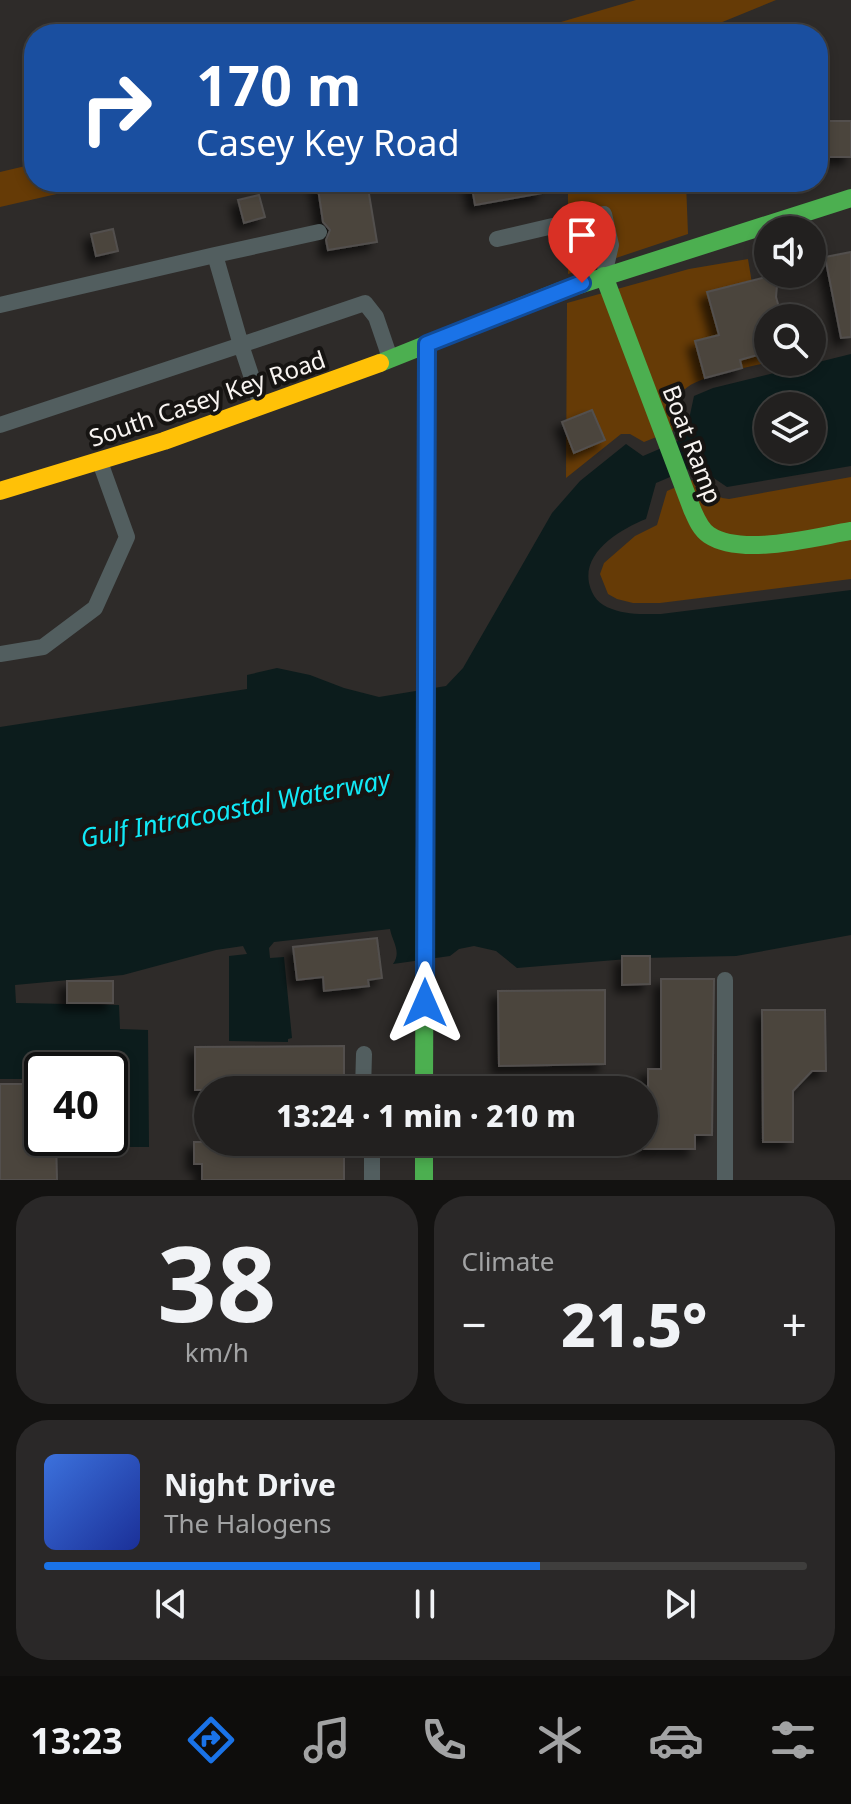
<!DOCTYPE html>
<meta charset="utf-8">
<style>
:root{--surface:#22201f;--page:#2a2828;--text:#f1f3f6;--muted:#a2a3a4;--line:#3f3e3d;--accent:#1a73e8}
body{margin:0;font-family:"Noto Sans",sans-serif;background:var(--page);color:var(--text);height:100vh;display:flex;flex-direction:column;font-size:30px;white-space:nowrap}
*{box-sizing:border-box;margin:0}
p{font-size:26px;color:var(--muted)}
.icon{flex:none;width:44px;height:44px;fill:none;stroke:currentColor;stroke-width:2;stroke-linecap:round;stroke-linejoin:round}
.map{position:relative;height:1180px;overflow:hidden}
.drawer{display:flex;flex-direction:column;gap:16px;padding:16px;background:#131211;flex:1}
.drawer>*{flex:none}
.guide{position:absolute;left:24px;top:24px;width:804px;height:168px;border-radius:32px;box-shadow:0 4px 12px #0003,0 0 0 2px var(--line);background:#1a4fa0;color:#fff;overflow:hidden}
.tools{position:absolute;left:754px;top:216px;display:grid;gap:16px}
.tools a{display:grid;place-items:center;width:72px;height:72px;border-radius:50%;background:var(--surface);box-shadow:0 4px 12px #0003,0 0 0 2px var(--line);font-size:40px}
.speed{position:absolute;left:24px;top:1052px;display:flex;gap:16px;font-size:40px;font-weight:700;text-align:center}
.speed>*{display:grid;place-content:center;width:104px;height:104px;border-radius:50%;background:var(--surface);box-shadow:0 4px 12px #0003,0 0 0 2px var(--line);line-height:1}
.speed .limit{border:4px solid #111;border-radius:12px;background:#fff;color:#111}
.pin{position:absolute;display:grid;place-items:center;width:68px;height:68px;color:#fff;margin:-82px -34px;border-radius:50% 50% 50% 0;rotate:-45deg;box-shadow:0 0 8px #0007}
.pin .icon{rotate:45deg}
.me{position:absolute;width:88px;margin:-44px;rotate:0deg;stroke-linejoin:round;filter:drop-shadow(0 0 6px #0008)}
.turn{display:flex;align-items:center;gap:28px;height:168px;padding:0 40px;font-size:36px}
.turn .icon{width:104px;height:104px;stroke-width:2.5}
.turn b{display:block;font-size:56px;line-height:68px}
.big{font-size:60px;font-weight:800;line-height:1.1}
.drawer .tile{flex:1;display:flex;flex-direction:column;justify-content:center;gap:12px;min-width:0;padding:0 28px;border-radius:32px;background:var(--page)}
.drawer .dial{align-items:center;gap:0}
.dial b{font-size:104px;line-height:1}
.song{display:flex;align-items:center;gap:24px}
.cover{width:96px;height:96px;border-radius:12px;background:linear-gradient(135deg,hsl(220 70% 55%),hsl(230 70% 35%))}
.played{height:8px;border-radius:4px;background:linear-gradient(90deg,var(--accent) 65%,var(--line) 65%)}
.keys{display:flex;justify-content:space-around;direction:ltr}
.heat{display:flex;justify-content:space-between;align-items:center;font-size:44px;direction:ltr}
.drawer .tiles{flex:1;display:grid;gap:16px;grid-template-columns:1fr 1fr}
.tile:last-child{grid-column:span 2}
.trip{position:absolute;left:194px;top:1076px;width:464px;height:80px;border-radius:40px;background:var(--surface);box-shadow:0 4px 12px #0003,0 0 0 2px var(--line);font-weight:800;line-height:80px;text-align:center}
.dock{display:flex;height:128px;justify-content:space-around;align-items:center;background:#0e0d0c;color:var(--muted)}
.dock .icon{width:56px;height:56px}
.dock .on{color:var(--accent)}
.dock b{font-size:36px;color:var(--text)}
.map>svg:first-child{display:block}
.green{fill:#663b06}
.water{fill:#0c1c1c;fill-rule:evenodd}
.building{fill:#4c443e;stroke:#52504e;stroke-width:2;filter:url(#shadow)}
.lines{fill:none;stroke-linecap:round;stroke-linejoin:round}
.lane{stroke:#525e5f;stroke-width:16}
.fast{stroke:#4caf50;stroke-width:18}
.slow{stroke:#ffc107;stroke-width:18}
.route-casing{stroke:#114b97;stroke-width:20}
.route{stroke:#1a73e8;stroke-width:14}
.labels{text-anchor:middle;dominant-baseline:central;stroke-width:8;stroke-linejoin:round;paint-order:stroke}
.street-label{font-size:24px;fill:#f8f4f1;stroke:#161412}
.water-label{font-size:26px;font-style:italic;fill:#11e9f6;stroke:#161412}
</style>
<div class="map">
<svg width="851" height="1180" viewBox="0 0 851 1180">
<defs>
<filter id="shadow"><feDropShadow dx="-7" dy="7" stdDeviation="4" flood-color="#0009"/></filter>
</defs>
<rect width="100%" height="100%" fill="#2e2b29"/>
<path class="green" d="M636 0H776L693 34H520Z
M34 164V182H109L0 207V172Z
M568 182H686L688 234 568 274Z
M748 259 765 363C747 368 690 377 682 393 677 403 676 419 674 430L644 442 630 434H621L566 478 567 303 689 269Z
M851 477V579L660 603H633L617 599 608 594 600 574 604 563 635 536 657 525 667 491 695 479 722 498 729 499Z"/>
<path class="water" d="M851 354V466L727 487 696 466 656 483 646 519C621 529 583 551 589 583 592 596 599 605 612 609 627 615 645 614 661 614L851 590V935L736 956 640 958 517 968 496 951 474 946 459 949 450 956 393 964C402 952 392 941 390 929L274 942 269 948 270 958 284 957 292 1038 288 1039V1042L229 1041V956L247 954 243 946 216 950 123 975 15 985 16 1003 119 1005 120 1029 148 1030 149 1147H67L66 1138H110V1070H42V1079H0V727L247 689V675L277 668 310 675 344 688 379 697 446 686 463 668 552 513 580 481 626 444 643 456 685 438 694 396 713 388ZM768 406H812V450H768Z"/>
<path class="building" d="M818 121H851V157H818Z
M317 182H367L377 242 328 250 326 240 330 230 323 222Z
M471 182H542L543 193 475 205Z
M259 195 265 217 244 223 238 200Z
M113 229 118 251 96 256 91 234Z
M851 252V337L841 338 825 257Z
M778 274 776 297 782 318H768V352L740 360 742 368 705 378 695 341 719 335 707 292Z
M592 410 605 440 574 453 562 422Z
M377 938 382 978 368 980 369 986 324 991 323 977 297 980 293 947Z
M622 956H650V984L622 985Z
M661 979H714L712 1135H695V1149H644V1111H648V1069H661Z
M67 981H113V1003H67Z
M605 990V1064L499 1066 498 991Z
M762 1010H825L826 1071H812L793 1091V1142H763Z
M344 1046V1090H195V1047Z
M0 1084H42V1138H56L57 1180H0Z
M194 1142H344V1180H202V1164H194Z"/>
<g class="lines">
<path class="lane" d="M497 239 604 214 611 245 604 275
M215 255 319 232
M0 305 215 255 241 345 365 303 376 317 390 358
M0 425 241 345 261 405
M0 654 43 647 95 608 127 537 100 462
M363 1090 364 1054
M372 1142V1180
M725 1180V980"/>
<path class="fast" d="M604 276 692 509C696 518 700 529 709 535 742 557 814 537 851 531
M380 363 560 291 851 198
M424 1090 427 344
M424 1142V1180"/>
<path class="slow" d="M0 491 164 441 380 363"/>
</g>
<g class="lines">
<defs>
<path id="route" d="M425 1003 427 344 582 283"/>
</defs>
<use href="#route" class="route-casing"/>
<use href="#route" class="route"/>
</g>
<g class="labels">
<g class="street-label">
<text transform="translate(207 398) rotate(-19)">South Casey Key Road</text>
<text transform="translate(693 444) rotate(69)">Boat Ramp</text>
</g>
<g class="water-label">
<text transform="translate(235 808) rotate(-11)">Gulf Intracoastal Waterway</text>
</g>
</g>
</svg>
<div class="tools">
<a><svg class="icon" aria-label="sound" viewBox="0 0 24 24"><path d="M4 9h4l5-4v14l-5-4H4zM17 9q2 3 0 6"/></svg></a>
<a><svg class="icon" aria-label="search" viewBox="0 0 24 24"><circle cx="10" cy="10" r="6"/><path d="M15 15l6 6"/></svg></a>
<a><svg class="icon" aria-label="layers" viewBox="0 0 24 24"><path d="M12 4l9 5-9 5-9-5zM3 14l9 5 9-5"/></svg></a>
</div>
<div class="speed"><div class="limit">40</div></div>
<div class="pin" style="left:582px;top:283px;background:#d93025"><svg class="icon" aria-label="arrive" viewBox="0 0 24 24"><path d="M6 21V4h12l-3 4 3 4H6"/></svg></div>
<svg class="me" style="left:425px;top:1003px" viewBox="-20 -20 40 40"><path d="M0-17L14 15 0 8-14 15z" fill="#1a73e8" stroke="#fff" stroke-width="4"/></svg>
<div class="trip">13:24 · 1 min · 210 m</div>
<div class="guide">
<div class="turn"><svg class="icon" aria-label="right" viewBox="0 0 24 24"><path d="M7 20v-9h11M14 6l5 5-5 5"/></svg><div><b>170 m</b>Casey Key Road</div></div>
</div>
</div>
<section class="drawer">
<div class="tiles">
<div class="tile dial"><b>38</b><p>km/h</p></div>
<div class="tile"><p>Climate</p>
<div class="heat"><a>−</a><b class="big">21.5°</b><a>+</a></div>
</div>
<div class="tile">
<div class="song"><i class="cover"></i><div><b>Night Drive</b><p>The Halogens</p></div></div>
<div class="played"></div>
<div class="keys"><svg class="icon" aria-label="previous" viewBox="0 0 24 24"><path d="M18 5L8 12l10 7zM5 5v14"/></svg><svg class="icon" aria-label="pause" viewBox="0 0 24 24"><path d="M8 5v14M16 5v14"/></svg><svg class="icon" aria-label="next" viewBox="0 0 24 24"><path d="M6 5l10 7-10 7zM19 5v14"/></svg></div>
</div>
</div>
</section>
<nav class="dock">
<b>13:23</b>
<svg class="icon on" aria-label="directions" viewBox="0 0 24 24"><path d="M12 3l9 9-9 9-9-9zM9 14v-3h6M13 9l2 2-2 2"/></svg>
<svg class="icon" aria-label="music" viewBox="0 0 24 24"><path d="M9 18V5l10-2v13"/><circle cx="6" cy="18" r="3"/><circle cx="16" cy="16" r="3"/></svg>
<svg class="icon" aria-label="phone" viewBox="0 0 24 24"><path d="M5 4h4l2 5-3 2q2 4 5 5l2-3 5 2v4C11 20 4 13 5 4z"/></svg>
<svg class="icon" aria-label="climate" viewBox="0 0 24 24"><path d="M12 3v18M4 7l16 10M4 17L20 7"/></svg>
<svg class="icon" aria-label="car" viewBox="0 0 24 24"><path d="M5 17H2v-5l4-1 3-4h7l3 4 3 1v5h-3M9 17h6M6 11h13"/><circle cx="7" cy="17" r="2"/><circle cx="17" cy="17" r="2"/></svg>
<svg class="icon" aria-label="filters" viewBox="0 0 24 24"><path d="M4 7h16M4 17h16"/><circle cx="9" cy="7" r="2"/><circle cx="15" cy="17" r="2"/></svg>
</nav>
